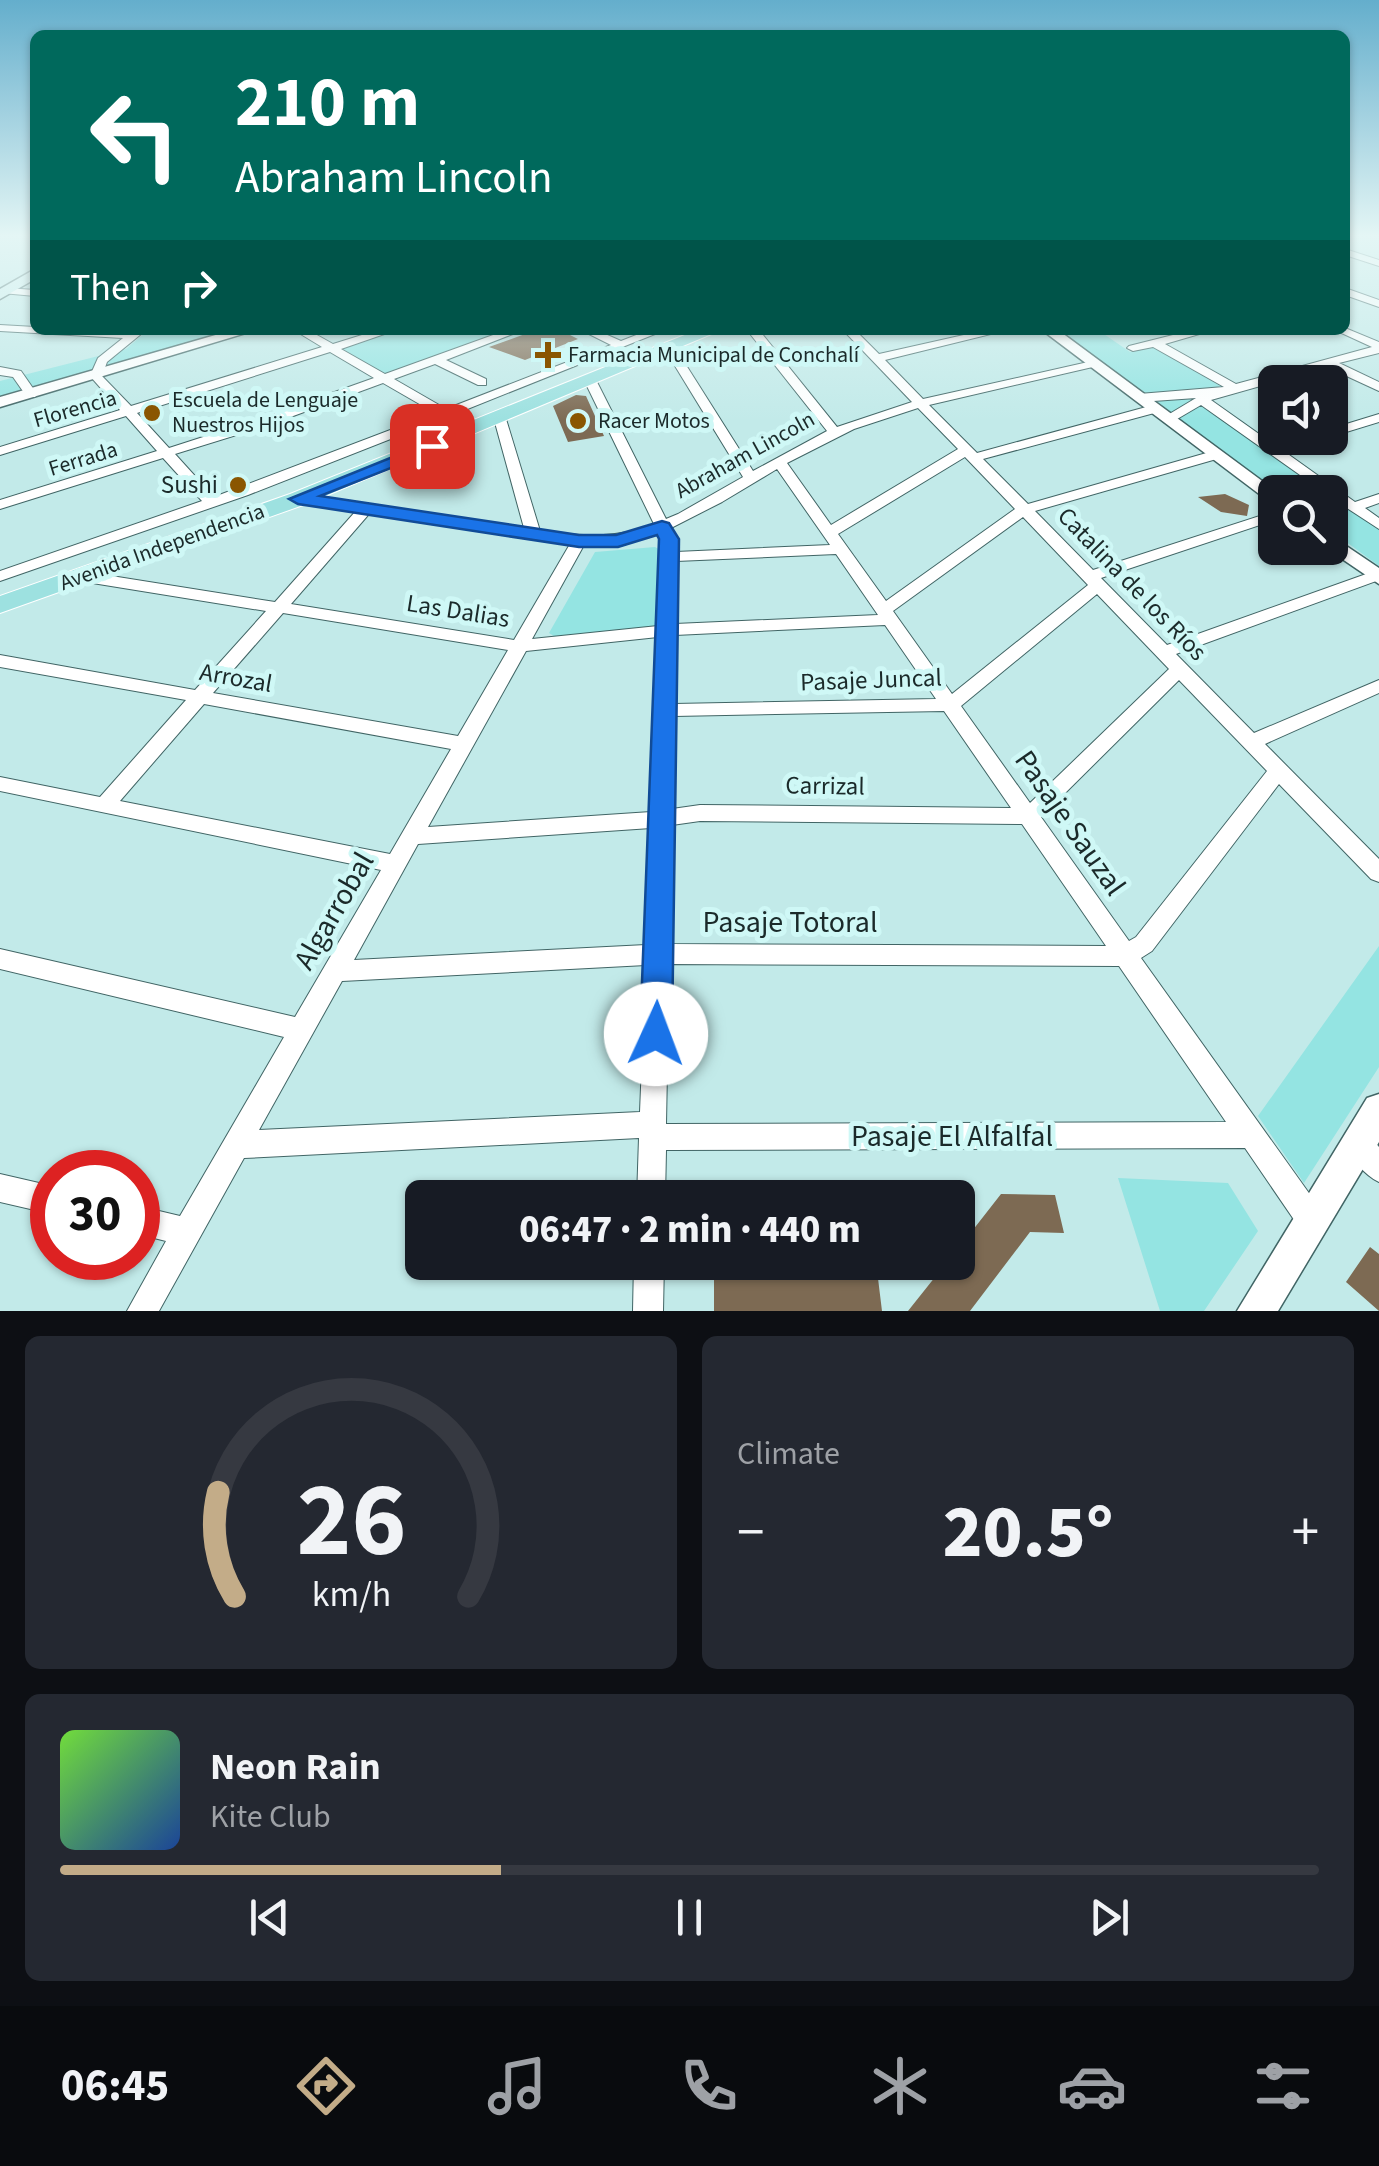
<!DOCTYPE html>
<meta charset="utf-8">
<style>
:root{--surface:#171b24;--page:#242831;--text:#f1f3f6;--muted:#9ea1a6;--line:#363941;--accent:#c3ac88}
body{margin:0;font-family:"Source Sans 3",sans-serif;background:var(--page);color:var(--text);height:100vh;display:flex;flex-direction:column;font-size:38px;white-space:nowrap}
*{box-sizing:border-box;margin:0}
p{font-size:32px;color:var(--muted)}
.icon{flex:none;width:55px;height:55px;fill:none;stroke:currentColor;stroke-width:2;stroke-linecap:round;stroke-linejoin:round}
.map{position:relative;height:1311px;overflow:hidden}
.panel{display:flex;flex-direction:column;gap:25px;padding:25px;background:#0d0f14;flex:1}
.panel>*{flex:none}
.guide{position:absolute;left:30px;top:30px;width:1320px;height:305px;border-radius:15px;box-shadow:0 2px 8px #0004;background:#00695c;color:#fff;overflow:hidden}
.controls{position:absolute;left:1258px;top:365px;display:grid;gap:20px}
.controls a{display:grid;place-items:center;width:90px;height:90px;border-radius:15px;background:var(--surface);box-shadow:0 2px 8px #0004;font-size:50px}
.speed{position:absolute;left:30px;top:1150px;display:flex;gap:20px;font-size:50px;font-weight:700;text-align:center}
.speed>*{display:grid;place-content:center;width:130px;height:130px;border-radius:50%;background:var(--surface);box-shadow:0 2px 8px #0004;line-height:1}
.speed .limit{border:15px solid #d22;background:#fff;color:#111}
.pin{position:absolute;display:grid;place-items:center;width:85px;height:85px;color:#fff;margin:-42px;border-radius:20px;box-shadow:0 5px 15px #0006}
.me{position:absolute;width:110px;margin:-55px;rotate:2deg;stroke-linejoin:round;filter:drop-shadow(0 0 8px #0008)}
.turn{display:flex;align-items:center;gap:35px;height:210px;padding:0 40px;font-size:45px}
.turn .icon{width:130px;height:130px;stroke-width:2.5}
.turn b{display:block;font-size:70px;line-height:85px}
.then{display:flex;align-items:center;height:95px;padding:0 40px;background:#0003;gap:20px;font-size:38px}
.big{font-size:75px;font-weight:800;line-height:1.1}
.panel .card{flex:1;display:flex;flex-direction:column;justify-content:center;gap:15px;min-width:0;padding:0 35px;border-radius:15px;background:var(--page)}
.panel .dial{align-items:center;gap:0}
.dial svg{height:260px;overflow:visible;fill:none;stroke:var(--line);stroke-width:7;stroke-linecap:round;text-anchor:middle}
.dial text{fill:var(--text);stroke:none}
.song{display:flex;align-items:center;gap:30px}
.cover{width:120px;height:120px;border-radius:15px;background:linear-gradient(135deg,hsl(100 70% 55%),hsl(220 70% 35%))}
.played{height:10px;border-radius:5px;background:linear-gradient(90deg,var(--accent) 35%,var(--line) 35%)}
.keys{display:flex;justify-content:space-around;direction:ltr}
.heat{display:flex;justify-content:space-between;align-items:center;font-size:55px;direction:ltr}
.panel .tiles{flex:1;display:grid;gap:25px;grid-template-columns:1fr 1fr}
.card:last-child{grid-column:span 2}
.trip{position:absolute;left:405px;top:1180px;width:570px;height:100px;border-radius:15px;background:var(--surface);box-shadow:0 2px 8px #0004;font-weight:800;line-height:100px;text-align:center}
.dock{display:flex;height:160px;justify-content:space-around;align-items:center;background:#090b0e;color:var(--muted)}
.dock .icon{width:70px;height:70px}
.dock .active{color:var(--accent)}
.dock b{font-size:45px;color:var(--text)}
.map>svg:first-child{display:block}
.green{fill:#94e4e2}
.building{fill:#7d6a53}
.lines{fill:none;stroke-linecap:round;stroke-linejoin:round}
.minor-casing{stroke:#416565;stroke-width:2}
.tertiary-casing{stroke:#416565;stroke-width:3}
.secondary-casing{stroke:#416565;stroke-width:3}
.primary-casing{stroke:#fff;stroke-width:2}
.minor{fill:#fff;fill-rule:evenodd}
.tertiary{fill:#fff;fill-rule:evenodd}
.secondary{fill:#cef0ef;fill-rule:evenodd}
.primary{fill:#9de1e0;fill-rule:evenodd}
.route{fill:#1a73e8;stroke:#114b97;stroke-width:2.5}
.poi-dot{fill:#8a5601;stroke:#cff8f6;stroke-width:4}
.labels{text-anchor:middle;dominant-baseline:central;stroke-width:10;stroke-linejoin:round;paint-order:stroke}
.far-poi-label{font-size:22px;fill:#1b2a2a;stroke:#cff8f6;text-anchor:start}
.far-street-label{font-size:22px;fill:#1b2a2a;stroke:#cff8f6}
.poi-label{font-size:25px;fill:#1b2a2a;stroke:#cff8f6;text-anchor:end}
.street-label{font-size:25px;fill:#1b2a2a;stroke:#cff8f6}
.near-street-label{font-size:30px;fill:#1b2a2a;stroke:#cff8f6}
</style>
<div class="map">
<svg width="1379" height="1311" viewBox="0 0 1379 1311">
<rect width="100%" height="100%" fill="#c2eae9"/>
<path class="green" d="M148 330H244L0 400V381L126 349Z
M398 330H509L387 375 342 349Z
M1059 330H1098L1130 352 1155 346 1222 387 1195 392 1379 527V566L1330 530V492H1278Z
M655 547 662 551 658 629 557 638 549 633 595 552Z
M1379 946V1067L1304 1183 1258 1116Z
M1118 1178 1228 1183 1258 1231 1204 1311H1160Z"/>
<path class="building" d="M536 330H560L578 339 525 360 489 347Z
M576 395 586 396 604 436 568 442 553 406Z
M1225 494 1249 505 1247 516 1221 512 1198 497Z
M1001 1194 1055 1195 1064 1233 1030 1232 970 1311H908L947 1262H958V1249Z
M1370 1247 1379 1254V1311L1346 1282Z
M714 1262H876L882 1311H714Z"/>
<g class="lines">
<defs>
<path id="minor" d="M1345 249 1379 260V266L1345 255Z
M6 288 35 290V296L2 293 1 291Z
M1345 288 1379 300V307L1345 295Z
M0 325 35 327V330H146L107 362 102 376 131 406 322 347 294 330H308L333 344 378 330H396L341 349 385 374 507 330H523L446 360 486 379V385H478L435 364 394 379 446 409 611 345 581 330H596L621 341 649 330H665L455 414 456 420 444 418 248 495 0 581V571L202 501 163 458 0 509V500L157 451 126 416 0 455V447L120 410 90 376 98 358 123 338 0 331ZM330 352 374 378 256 420 169 448 137 413ZM383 383 435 413 214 497 175 454 266 426Z
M1345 328 1379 342V353L1339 363 1379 382V391L1327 367 1211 400 1276 446 1305 438H1323L1322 441 1285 452 1355 502 1379 494V503L1365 508 1379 518V529L1330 497V492H1324L1201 405 1172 422 1167 423 1161 419 1196 398 1139 402 1133 398 1139 394 1224 387 1153 347 1133 351 1127 348 1129 346 1193 330H1213L1165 344 1236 384 1372 347 1335 330H1345Z
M747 330H759L837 427 912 402 843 330H855L879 354 986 330H1007L885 360 923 399 1097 360V366L929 405 977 453 1150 406H1158V412L983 459 1028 504 1210 452H1220V458L1035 511 1093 570 1275 511V520L1101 578 1167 645 1369 573 1379 572V580L1176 654 1254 733 1379 680V693L1265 744 1379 859V882L1371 879 1279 784 1152 951 1141 958 1321 1210 1325 1220 1321 1230 1311 1234 1301 1230 1245 1148 666 1150 665 1198H637L639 1138 244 1158 159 1311H127L166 1241 138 1234V1206L180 1216 284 1037 0 969V949L295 1017 381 870 0 791V777L100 797 186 700 0 667V655L195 690 266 611 80 581 74 579 72 576 74 573 80 571 275 602 355 512 293 502 291 499 298 495 524 528 494 419 500 415 506 419 540 531C579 536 616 540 654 524L585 382 591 378 597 382 666 519 678 514 743 477 664 348 666 346H674L753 471 827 431ZM918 408 958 449 831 525 787 463 854 429ZM965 457 1015 509 886 601 838 534ZM777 469 830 545 676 552 677 539 671 528 722 502ZM369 514 570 544 514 640 291 604ZM1023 517 1088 585 952 694 893 611ZM659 533 661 539 658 626 532 639 584 545H614ZM836 554 878 615 675 624 676 561ZM1097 594 1169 669 1030 803 961 706ZM283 613 508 650 458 736 213 693ZM885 625 936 699 674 704 675 635ZM658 637 651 812 428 827 526 651ZM1179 680 1267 771 1136 937 1129 941 1041 817ZM204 704 451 749 390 854 120 801ZM944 711 1011 808 700 805 672 809 674 716ZM700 821 1022 824 1106 946 670 944 672 825ZM651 828 646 945 354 960 418 844ZM669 964 1119 966 1226 1122 666 1124ZM646 965 640 1112 259 1130 342 981Z
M0 367 21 371 37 394 35 397H27L13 377 0 375Z
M1379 414V422L1330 437V429Z
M1358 1130 1368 1134 1379 1147V1182C1364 1175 1351 1158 1344 1143L1348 1134Z
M0 1174 52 1186V1214L0 1202Z
M634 1262H664L663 1311H633Z"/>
<path id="tertiary" d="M233 330H256L0 407V397Z
M1042 330H1058L1277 492 1275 506Z
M1330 535 1379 568V584L1326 548H1330Z
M1379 1094V1142L1278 1311H1237L1367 1098Z"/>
<path id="secondary" d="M35 269V279L0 299V289Z"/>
<path id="primary" d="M697 330H721L306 504 0 613V596L290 494Z"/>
</defs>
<use href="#minor" class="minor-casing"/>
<use href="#tertiary" class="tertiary-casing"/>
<use href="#secondary" class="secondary-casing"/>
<use href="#primary" class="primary-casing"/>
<use href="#minor" class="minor"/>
<use href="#tertiary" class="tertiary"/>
<use href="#secondary" class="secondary"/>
<use href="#primary" class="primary"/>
</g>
<linearGradient id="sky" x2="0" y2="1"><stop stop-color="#64aecc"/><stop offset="0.56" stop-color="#e4f6f5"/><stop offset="1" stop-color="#e4f6f5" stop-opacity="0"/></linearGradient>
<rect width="1379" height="421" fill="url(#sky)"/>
<path class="route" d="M432 441 439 442V449L320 496 579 535H616L662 521 669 523 679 539 672 1034 667 1044 656 1048 645 1044 640 1034 659 539 657 535 618 547H579L298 504 289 499Z"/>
<g class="poi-dot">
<path d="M543 340h10v10h10v10h-10v10h-10v-10h-10v-10h10z"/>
<circle cx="152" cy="413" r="10"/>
<circle cx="578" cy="421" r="10"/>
<circle cx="238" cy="485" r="10"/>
</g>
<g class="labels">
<g class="far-poi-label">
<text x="568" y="355">Farmacia Municipal de Conchalí</text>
<text x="172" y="400">Escuela de Lenguaje<tspan x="172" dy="25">Nuestros Hijos</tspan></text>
<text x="598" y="421">Racer Motos</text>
</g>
<g class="far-street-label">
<text transform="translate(75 409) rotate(-16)">Florencia</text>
<text transform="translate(745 455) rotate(-29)">Abraham Lincoln</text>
<text transform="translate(83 459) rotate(-17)">Ferrada</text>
<text transform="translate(162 547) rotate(-20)">Avenida Independencia</text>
</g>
<g class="poi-label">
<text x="218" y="485">Sushi</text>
</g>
<g class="street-label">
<text transform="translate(1132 584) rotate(46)">Catalina de los Ríos</text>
<text transform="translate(458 611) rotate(9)">Las Dalias</text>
<text transform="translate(236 678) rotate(10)">Arrozal</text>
<text transform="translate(871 680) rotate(-2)">Pasaje Juncal</text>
<text transform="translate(825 786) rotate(1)">Carrizal</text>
</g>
<g class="near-street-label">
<text transform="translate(1070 823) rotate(55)">Pasaje Sauzal</text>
<text transform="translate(334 911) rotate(-60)">Algarrobal</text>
<text x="790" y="922">Pasaje Totoral</text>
<text x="952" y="1136">Pasaje El Alfalfal</text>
</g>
</g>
</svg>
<div class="controls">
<a><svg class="icon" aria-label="sound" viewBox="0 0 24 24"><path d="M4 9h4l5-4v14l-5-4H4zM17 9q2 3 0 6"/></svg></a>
<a><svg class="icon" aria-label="search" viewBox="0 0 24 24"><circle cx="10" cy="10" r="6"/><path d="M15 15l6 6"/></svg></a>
</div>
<div class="speed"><div class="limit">30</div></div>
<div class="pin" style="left:432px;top:446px;background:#d93025"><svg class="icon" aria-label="arrive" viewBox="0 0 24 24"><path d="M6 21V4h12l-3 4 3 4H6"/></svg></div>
<svg class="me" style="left:656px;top:1034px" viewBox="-20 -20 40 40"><circle r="19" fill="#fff"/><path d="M0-13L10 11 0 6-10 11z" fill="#1a73e8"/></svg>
<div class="trip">06:47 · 2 min · 440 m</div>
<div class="guide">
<div class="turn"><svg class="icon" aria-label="left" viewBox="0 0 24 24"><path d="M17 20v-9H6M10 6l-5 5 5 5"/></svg><div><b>210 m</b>Abraham Lincoln</div></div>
<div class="then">Then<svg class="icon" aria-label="right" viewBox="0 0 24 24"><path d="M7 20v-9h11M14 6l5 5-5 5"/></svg></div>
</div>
</div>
<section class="panel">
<div class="tiles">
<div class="card dial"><svg viewBox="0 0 100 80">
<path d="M14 69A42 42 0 1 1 86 69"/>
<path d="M14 69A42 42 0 0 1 9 37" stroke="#c3ac88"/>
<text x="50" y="56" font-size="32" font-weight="700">26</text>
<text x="50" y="72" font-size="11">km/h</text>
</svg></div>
<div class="card"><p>Climate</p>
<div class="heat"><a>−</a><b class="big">20.5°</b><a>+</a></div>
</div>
<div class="card">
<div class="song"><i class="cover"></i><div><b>Neon Rain</b><p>Kite Club</p></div></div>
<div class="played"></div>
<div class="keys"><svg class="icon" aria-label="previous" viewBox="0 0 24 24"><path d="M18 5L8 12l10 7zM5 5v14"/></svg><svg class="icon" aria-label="pause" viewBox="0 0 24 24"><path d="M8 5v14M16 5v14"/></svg><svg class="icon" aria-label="next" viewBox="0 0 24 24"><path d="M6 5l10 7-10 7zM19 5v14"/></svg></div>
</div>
</div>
</section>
<nav class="dock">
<b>06:45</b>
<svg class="icon active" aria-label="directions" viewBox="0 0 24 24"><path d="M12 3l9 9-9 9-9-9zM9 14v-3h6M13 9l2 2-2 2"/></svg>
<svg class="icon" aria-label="music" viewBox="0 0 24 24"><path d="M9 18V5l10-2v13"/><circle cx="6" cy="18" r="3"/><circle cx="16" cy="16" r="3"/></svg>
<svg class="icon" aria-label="phone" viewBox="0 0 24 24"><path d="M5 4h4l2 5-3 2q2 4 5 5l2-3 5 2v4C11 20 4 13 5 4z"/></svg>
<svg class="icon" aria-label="climate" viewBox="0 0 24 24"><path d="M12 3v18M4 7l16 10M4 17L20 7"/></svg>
<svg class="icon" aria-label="car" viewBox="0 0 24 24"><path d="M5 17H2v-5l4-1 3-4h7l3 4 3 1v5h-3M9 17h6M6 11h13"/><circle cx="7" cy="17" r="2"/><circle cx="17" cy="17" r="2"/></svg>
<svg class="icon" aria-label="filters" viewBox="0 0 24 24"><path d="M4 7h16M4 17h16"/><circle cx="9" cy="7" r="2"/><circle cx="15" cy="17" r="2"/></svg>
</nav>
